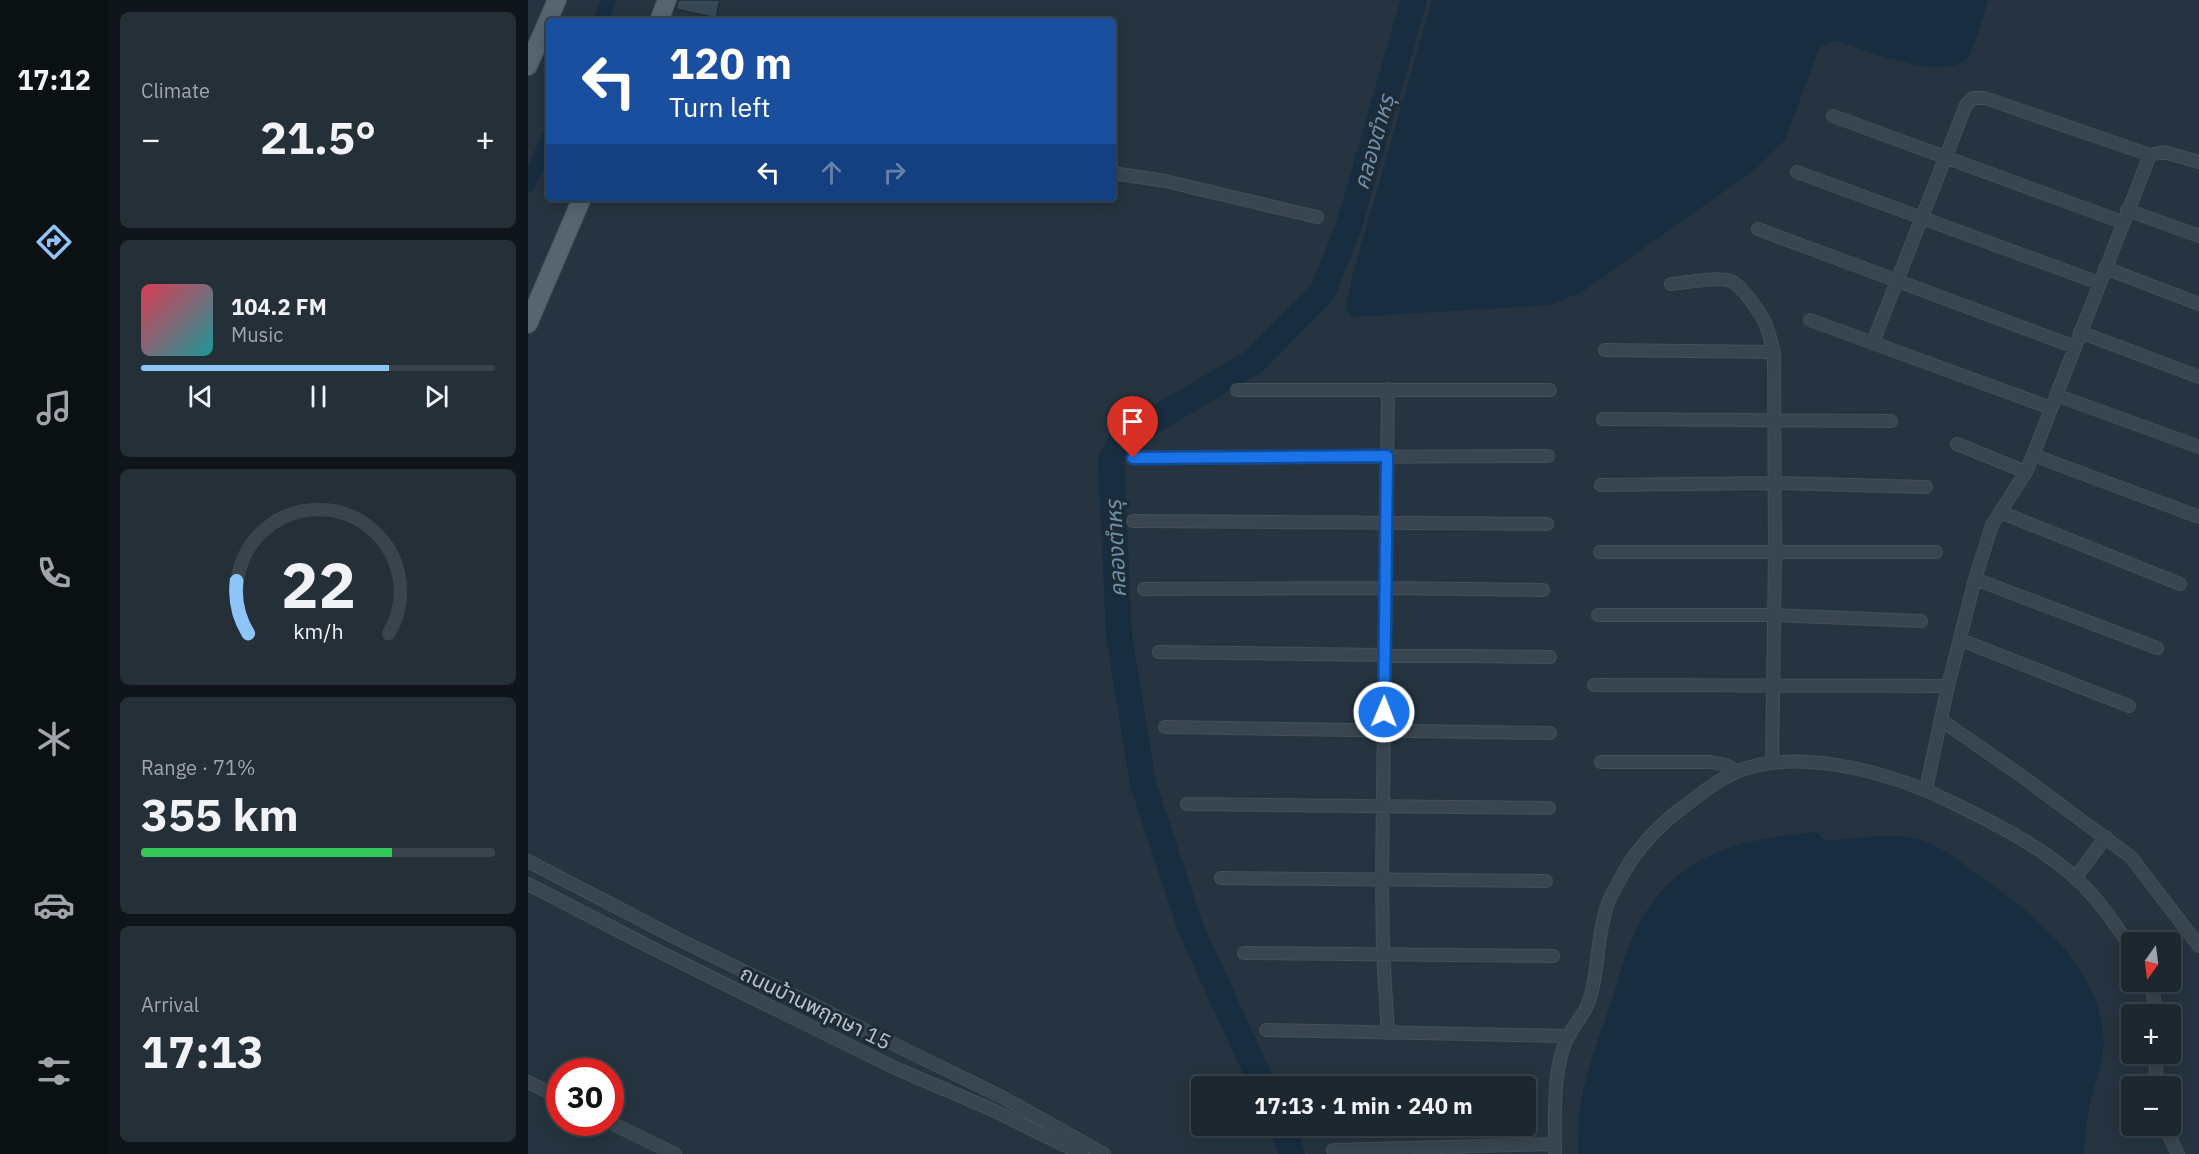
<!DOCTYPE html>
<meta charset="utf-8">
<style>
:root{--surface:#1c2730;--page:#252f38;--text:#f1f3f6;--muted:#a0a5ab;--line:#3a444c;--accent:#8dc5f9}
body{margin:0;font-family:"IBM Plex Sans","Noto Sans Thai",sans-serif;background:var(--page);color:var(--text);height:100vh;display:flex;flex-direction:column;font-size:22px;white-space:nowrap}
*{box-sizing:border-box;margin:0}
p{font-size:20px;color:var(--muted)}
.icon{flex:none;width:33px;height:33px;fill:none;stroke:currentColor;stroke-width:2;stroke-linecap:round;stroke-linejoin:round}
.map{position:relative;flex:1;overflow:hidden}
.drawer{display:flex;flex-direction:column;gap:12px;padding:12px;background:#0f151a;width:420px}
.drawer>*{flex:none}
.guide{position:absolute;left:18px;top:18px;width:570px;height:183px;border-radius:6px;box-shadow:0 3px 15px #0003,0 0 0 2px var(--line);background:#1a4fa0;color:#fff;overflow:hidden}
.needle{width:39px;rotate:194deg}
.fabs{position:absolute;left:1593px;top:932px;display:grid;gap:12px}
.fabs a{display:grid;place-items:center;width:60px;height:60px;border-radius:6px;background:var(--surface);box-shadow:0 3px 15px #0003,0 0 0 2px var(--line);font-size:30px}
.speed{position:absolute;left:18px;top:1058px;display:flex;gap:12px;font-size:30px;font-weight:700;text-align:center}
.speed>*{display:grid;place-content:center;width:78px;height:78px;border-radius:50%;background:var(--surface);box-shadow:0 3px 15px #0003,0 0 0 2px var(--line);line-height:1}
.speed .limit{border:9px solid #d22;background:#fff;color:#111}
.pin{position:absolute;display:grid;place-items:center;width:51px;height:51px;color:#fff;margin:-62px -26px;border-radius:50% 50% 50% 0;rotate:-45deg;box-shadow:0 0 6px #0007}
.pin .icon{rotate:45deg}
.me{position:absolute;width:66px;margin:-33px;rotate:1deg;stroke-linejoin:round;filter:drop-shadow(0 0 4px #0008)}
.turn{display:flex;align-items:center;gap:21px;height:126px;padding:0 24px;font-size:27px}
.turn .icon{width:78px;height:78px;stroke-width:2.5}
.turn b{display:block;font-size:42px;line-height:51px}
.lanes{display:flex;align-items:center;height:57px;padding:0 24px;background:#0003;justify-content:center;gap:30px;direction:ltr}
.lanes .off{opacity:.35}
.big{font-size:45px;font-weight:700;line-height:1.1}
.drawer .widget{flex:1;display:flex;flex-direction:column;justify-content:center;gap:9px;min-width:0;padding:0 21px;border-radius:9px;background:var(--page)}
.drawer .dial{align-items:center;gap:0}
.dial svg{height:156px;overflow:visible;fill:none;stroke:var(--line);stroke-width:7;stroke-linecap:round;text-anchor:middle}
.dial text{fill:var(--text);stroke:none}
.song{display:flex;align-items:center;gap:18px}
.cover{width:72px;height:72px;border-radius:9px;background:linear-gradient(135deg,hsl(350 70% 55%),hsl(180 70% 35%))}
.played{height:6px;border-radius:3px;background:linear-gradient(90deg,var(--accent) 70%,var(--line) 70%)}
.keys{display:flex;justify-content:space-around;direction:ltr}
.heat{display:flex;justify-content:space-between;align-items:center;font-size:33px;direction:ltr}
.charge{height:9px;border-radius:4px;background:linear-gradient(90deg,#34c759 71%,var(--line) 0)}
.trip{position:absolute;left:663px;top:1076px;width:345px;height:60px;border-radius:6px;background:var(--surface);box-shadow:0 3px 15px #0003,0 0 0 2px var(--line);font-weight:700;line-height:60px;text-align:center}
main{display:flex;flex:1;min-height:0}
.dock{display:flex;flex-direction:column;width:108px;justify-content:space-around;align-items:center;background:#0b1013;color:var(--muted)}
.dock .icon{width:42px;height:42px}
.dock .on{color:var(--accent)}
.dock b{font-size:27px;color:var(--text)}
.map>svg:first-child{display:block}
.water{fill:#182d3f}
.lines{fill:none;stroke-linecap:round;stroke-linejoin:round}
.canal{stroke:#182d3f;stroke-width:15}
.river{stroke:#182d3f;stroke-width:26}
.building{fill:#374956;stroke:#202d37;stroke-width:1.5}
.minor-casing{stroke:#434f59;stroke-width:14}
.primary-casing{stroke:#434f59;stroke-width:20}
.minor{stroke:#394650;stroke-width:12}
.primary{stroke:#576570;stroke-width:18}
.route-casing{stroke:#114b97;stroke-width:15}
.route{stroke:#1a73e8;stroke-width:10}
.labels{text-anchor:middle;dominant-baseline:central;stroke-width:6;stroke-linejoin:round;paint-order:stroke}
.street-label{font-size:21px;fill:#b6c1cb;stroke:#1e2b35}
.water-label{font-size:22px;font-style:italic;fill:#6f90aa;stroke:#1e2b35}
</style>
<main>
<nav class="dock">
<b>17:12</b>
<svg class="icon on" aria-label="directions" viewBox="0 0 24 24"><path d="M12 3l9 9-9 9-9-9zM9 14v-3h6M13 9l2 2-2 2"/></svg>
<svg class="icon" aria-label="music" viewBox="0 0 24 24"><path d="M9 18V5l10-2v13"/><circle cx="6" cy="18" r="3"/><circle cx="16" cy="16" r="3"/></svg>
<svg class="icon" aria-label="phone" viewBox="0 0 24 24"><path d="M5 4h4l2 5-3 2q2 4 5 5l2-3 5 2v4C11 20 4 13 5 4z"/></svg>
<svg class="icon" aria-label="climate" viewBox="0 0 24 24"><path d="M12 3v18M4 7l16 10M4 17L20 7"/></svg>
<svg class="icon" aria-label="car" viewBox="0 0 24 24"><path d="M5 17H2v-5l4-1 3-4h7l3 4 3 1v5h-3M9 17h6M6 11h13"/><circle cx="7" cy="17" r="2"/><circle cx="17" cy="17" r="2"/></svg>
<svg class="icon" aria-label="filters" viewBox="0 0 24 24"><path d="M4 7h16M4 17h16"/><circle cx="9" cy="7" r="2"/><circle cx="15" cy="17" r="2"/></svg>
</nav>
<section class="drawer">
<div class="widget"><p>Climate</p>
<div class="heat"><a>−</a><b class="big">21.5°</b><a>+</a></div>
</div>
<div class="widget">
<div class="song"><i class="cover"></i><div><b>104.2 FM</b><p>Music</p></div></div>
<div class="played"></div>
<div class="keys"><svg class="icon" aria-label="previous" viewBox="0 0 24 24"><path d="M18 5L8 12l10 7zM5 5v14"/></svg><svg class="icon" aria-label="pause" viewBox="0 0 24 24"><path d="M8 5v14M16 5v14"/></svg><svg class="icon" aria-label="next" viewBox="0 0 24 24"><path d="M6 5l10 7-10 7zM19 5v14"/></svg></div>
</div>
<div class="widget dial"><svg viewBox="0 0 100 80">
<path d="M14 69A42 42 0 1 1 86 69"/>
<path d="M14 69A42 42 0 0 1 8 42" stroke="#8dc5f9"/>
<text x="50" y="56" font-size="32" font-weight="700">22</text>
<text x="50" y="72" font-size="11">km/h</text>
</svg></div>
<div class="widget"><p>Range · 71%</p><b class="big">355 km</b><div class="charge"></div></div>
<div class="widget"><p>Arrival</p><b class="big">17:13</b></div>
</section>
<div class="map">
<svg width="1671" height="1154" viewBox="0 0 1671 1154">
<rect width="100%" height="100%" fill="#253440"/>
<path class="water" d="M904 0H1460C1457 10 1445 52 1440 57 1417 84 1335 49 1306 40L1291 48 1257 140 1229 168 1054 292 1021 305 824 317 818 308 825 273Z
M1289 832 1296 840C1330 840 1366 829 1399 842 1417 849 1434 863 1449 874 1503 912 1568 962 1575 1033 1578 1057 1569 1077 1563 1100 1559 1117 1556 1136 1556 1154H1050C1051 1136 1050 1117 1053 1100 1060 1066 1073 1032 1084 1000 1091 978 1096 955 1106 935 1142 855 1209 839 1289 832Z"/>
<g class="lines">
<path class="canal" d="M72 21 81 0
M0 185 21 137"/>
<path class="river" d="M735 1086 663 929 615 784 591 635 583 460 594 439 725 362 795 291 820 229 886 0
M753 1125 764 1154"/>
</g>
<path class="building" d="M150 0H192L188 18 148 9Z"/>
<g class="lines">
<defs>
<path id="minor" d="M1305 116 1594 222
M1269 172 1571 283
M585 173 637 181 789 217
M1599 210 1671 236
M1230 229 1547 347
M1577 268 1671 304
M1143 284C1158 283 1190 276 1203 281 1213 285 1231 311 1236 321 1241 331 1243 342 1246 352L1247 553 1244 763
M1282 320 1523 408
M1552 332 1671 377
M1345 342 1438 105 1445 98H1457L1622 155 1636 152 1671 162
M1077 350 1246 352
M860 389 854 880 855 953 860 1033
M709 390H1022
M1528 395 1671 447
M1075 419 1363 421
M1429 444 1498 472
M1505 455 1671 517
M605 458 1020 456
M1073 485 1246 483 1398 487
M1472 512 1652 584
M605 521 1019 524
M1072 552H1408
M1447 579 1629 648
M616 589 857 588 1015 590
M1070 615H1246L1393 621
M1433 640 1601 706
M631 652 1022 657
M1066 685 1420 686
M1413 720 1495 777 1603 857 1671 946
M637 727 1022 733
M1073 762H1183L1198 765 1209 772
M1398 789 1420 686 1447 579 1464 525 1498 472 1505 455 1622 155
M659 804 1021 808
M0 861 148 938 474 1097 576 1154
M693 878 1018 881
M1547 878 1578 837
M0 884 128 950 367 1068 465 1110 554 1154
M716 953 1025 956
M1620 981 1625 993 1628 1014
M738 1030 1040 1036
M0 1082 32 1098
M1628 1086V1053
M81 1122 147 1154
M1636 1125 1650 1154
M805 1150 1027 1144
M1027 1154C1027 1119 1024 1068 1040 1037 1047 1023 1058 1013 1062 998 1070 971 1069 943 1076 917 1078 906 1084 893 1090 883 1106 851 1129 826 1158 805 1175 792 1195 776 1216 769 1279 748 1370 775 1427 804 1472 826 1518 849 1554 884 1573 903 1589 927 1604 949"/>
<path id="primary" d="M131 21 139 0
M0 66 29 0
M0 324 54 198"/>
</defs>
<use href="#minor" class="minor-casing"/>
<use href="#primary" class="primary-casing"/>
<use href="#minor" class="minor"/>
<use href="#primary" class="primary"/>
</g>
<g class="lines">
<defs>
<path id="route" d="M605 458 859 456 856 712"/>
</defs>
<use href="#route" class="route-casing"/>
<use href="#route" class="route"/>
</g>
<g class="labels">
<g class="street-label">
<text transform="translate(288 1007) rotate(26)">ถนนบ้านพฤกษา 15</text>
</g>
<g class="water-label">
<text transform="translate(845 142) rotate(-74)">คลองตำหรุ</text>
<text transform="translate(587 549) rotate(-93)">คลองตำหรุ</text>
</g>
</g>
</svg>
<div class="fabs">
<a><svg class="needle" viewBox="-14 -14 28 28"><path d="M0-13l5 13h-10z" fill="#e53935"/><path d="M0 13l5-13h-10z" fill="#a0a5ab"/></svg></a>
<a>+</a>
<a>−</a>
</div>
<div class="speed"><div class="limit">30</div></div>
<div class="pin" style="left:605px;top:458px;background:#d93025"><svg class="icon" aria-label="arrive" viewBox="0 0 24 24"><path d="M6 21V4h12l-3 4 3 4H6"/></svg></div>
<svg class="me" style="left:856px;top:712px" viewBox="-20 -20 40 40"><circle r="17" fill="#1a73e8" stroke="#fff" stroke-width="3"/><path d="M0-11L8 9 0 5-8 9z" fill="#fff"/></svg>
<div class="trip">17:13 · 1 min · 240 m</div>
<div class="guide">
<div class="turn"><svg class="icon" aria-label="left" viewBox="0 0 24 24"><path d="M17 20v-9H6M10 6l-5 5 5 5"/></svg><div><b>120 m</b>Turn left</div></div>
<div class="lanes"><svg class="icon" aria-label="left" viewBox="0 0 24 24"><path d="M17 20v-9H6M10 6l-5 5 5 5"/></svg><svg class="icon off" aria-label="ahead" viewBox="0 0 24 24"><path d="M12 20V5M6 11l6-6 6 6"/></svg><svg class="icon off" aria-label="right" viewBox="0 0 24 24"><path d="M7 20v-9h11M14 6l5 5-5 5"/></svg></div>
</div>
</div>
</main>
